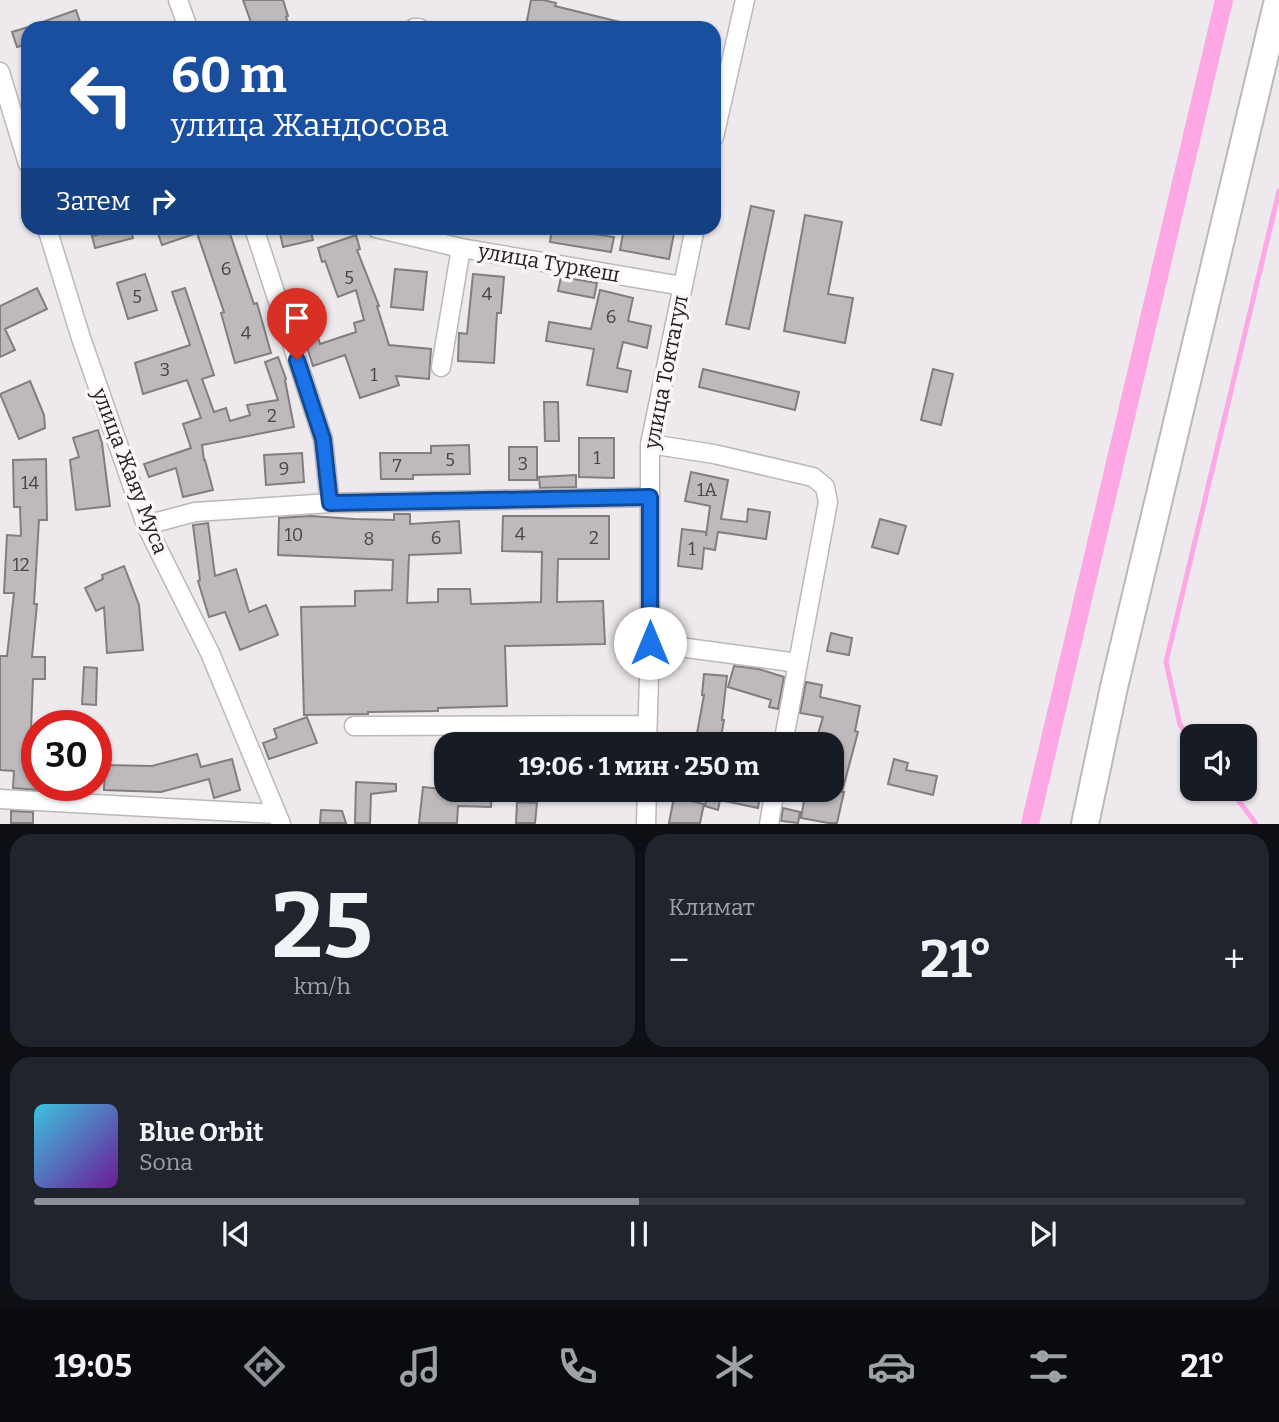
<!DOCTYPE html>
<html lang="ru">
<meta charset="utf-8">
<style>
:root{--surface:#171b24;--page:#20242c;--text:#f1f3f6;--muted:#9ea1a6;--line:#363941;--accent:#8c9099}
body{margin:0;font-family:Bitter,serif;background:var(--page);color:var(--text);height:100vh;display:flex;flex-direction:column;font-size:26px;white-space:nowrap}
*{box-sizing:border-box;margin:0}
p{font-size:23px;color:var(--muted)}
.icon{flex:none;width:38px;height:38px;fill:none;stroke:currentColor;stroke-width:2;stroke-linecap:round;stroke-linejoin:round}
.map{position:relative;height:824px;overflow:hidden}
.sheet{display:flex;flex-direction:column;gap:10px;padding:10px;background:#0d0f14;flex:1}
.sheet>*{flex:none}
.top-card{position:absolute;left:21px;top:21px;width:700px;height:214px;border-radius:21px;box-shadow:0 2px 5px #0004;background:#1a4fa0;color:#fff;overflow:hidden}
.controls{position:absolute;left:1180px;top:724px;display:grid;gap:14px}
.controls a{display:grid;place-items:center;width:77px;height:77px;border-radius:14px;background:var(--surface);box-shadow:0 2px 5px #0004;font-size:35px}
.speed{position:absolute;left:21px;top:710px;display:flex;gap:14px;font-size:35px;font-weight:700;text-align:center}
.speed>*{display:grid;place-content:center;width:91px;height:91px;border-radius:50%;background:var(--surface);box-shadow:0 2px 5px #0004;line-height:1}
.speed .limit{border:10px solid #d22;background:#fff;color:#111}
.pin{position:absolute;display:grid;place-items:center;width:60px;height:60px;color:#fff;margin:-72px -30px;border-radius:50% 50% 50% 0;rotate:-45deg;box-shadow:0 0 7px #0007}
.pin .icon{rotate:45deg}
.me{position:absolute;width:77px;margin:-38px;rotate:0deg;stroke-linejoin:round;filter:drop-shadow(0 0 5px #0008)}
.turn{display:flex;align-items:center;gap:24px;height:147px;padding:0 35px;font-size:32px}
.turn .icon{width:91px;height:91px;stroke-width:2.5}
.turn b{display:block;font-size:49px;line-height:60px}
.then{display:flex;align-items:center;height:66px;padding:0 35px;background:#0003;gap:14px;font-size:26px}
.big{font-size:52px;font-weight:700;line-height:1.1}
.sheet .tile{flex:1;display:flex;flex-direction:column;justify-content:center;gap:10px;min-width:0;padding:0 24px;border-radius:21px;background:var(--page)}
.sheet .dial{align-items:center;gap:0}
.dial b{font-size:91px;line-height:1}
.song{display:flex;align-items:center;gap:21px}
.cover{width:84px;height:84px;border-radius:10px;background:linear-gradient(135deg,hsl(190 70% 55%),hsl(280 70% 35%))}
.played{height:7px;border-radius:4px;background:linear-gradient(90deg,var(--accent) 50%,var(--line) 50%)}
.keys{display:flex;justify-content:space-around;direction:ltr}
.heat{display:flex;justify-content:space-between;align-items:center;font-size:38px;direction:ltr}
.sheet .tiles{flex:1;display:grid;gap:10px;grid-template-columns:1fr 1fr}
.tile:last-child{grid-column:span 2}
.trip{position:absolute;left:434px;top:732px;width:410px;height:70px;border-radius:21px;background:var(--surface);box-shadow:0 2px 5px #0004;font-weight:700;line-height:70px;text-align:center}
.dock{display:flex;height:112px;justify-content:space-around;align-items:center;background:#090b0e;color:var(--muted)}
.dock .icon{width:49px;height:49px}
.dock .on{color:var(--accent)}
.dock b{font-size:32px;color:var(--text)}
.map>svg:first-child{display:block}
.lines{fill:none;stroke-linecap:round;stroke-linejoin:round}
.stream{stroke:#fda8e4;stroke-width:5}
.canal{stroke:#fda8e4;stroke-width:18}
.building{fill:#bdb9bc;stroke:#817d80;stroke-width:2}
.street-casing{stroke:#bbb7ba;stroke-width:21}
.secondary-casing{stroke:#bbb7ba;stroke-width:30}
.street{stroke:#fff;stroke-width:18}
.secondary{stroke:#fff;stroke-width:26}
.route-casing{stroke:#114b97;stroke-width:18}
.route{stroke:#1a73e8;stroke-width:12}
.labels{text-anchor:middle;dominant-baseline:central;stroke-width:7;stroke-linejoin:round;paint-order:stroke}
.number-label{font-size:18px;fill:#494648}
.street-label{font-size:21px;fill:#222021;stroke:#fbf6fa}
</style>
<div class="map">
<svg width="1279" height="824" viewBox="0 0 1279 824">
<rect width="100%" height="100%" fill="#eee9ec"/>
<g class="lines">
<path class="stream" d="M1192 740 1180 725 1166 662 1279 191
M1230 789 1256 824"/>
<path class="canal" d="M1030 824 1224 0"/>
</g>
<path class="building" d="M243 0H283L288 16 286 17 290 28H253Z
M531 0H543L556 3 555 6 624 23 623 28H534L526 26Z
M76 10 82 28H32L31 26Z
M28 27V44L17 47 12 32Z
M751 206 774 211 749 329 726 324Z
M805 215 842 222 828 294 853 298 845 343 784 331Z
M124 228H130L133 238 95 248 92 236Z
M156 228H228L254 304 257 303 271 353 235 363 221 313 224 312 197 233 162 245Z
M279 228H310L313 240 283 247Z
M552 228 614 237 611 252 550 242Z
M624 228H675L669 259 620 250Z
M356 235 360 249 357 250 379 306H377L389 345 431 349 429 379 396 376 399 385 360 398 345 355 313 366 299 323 312 319 320 344 356 332 354 323 364 320 356 290 338 297 325 261 322 262 318 248Z
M395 269 427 272 423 310 391 307Z
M145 274 157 310 128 319 117 283Z
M473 274 504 277 501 313H497L494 363 458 361 459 333 467 334Z
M561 277 597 283 594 298 558 291Z
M37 288 47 309 5 329 15 350 0 357V306Z
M185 288 214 375 202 379 214 412 226 408 230 421 250 415 247 405 278 400 265 362 278 357 286 379 285 380 294 427 202 445 204 460H205L213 490 183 497 176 468 149 477 144 464 191 448 183 424 201 418 187 380 143 394 135 363 190 345 172 292Z
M600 290 633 298 628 321 651 326 647 348 623 342 617 368 631 371 627 392 587 385 594 349 546 341 549 322 591 329Z
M703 369 799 392 795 410 699 387Z
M933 369 953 374 941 425 921 420Z
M30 381 44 415 45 428 19 439 0 394Z
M544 402H558L559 441H545Z
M98 430 102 443 110 506 76 510 70 460 79 457 73 438Z
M579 438H614V478L579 477Z
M469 445 470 474 413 475V479H381L380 453H431V446Z
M509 447H537V480H509Z
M302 453 304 482 266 485 264 455Z
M46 459 47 520H39L34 604H37L32 657H45V679H33L31 730 34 731 30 778H37V790L13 788 14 771 0 770V656H7L14 593H4L7 535 21 536 20 507H14L13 460Z
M691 472 728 480 721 519 747 522 748 509 770 512 766 539 718 532 715 550 704 548 702 569 678 566 682 529 706 532V536L710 506 685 501Z
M576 475V487L540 488 539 477Z
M394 514H410V524L459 521 461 553 409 555 407 603 438 602V589H470L471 604 541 602 542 552 502 551 503 516H609V559H558L557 602 603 601 605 644 505 646 507 706 438 708V711L368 712V714L304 715 301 607 355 606V591L392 590 393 560 278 555 279 518 311 516 354 519 394 520Z
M880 519 906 526 898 554 872 547Z
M208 523 215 576 236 569 249 612 266 605 278 635 240 650 225 612 209 617 198 581 200 580 193 525Z
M124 566 139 605 143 650 107 653 104 607 96 611 85 588 103 579 102 575Z
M831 633 852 638 849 655 827 651Z
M734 666 759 669 784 677 778 709 769 707 771 700 728 687Z
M84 667 97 668 96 705 82 704Z
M704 674 727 676 722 720H724L720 743 696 739 704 695H702Z
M806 682 822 685 820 697 860 706 855 731 858 732 842 792H844L837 823H828L801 818 806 789H831V744H815L823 717 800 713Z
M307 717 317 743 269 759 263 743 277 738 274 729Z
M197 754 201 767 232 759 240 790 214 798 209 779 161 792 104 790 105 765 152 766Z
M894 759 908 763 906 770 937 776 933 795 888 784Z
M356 782 396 784V791L371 794 370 823H355Z
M423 787 442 789H492L491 807 458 806 457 823H419Z
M698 789H761L758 808 720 800 718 810 705 806 707 797 698 796Z
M674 797 704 804 700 823H669Z
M517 802 537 803 535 823H516Z
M783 808 800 812 798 823 781 821Z
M321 810 342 811 346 823H320Z
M11 811 33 812V823H11Z"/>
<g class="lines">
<defs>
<path id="street" d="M178 0 188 28
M414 28H419
M0 72 28 164
M714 137 745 0
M47 228 81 338 146 525 210 653 281 824
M254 228 323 439 330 503
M376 228 461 248 682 286
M441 367 461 248
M650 444 714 454 813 477 825 487 828 502 798 663
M146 525 195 512 330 503 650 497
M650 643 798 663 783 744
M354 726 647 725
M647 744 650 643V444L695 228
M0 799 277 814
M646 824 647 789
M769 824 775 789"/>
<path id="secondary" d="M1085 824 1114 687 1278 0"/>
</defs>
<use href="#street" class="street-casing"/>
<use href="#secondary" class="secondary-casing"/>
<use href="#street" class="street"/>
<use href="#secondary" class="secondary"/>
</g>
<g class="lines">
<defs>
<path id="route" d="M297 360 323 439 330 503 650 497V643"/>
</defs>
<use href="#route" class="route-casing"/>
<use href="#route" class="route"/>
</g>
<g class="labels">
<g class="number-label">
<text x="226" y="269">6</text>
<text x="349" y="278">5</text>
<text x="487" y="294">4</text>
<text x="137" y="297">5</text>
<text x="611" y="317">6</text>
<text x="246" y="333">4</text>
<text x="165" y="370">3</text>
<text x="374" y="375">1</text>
<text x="272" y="416">2</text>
<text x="597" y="458">1</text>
<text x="450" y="460">5</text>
<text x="523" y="464">3</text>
<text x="397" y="466">7</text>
<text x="284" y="469">9</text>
<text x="30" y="483">14</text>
<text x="707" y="490">1А</text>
<text x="520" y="534">4</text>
<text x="294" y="535">10</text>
<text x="436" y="538">6</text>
<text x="594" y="538">2</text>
<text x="369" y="539">8</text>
<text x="692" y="549">1</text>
<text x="21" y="565">12</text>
</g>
<g class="street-label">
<text transform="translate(549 263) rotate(10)">улица Туркеш</text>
<text transform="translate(666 372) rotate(-79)">улица Токтагул</text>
<text transform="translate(130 471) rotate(69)">улица Жаяу Муса</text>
</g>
</g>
</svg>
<div class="controls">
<a><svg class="icon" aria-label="sound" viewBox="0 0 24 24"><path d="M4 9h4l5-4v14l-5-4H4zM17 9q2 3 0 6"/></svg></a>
</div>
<div class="speed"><div class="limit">30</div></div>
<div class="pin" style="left:297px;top:360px;background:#d93025"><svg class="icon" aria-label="arrive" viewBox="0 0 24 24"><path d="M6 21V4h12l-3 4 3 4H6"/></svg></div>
<svg class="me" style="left:650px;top:643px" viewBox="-20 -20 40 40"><circle r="19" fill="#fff"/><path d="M0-13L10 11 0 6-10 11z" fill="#1a73e8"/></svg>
<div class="trip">19:06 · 1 мин · 250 m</div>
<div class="top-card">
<div class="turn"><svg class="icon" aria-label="left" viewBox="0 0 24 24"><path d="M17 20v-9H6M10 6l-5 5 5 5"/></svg><div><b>60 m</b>улица Жандосова</div></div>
<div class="then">Затем<svg class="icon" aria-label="right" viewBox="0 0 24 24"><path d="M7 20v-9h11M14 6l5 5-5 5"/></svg></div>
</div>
</div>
<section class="sheet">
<div class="tiles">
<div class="tile dial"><b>25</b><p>km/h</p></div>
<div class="tile"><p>Климат</p>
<div class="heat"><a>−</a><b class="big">21°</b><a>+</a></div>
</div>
<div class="tile">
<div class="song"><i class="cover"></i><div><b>Blue Orbit</b><p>Sona</p></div></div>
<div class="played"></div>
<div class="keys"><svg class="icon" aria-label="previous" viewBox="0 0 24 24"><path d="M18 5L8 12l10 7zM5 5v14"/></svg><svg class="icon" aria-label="pause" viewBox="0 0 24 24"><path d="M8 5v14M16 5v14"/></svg><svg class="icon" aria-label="next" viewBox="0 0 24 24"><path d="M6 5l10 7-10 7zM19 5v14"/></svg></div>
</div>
</div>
</section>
<nav class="dock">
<b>19:05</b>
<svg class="icon on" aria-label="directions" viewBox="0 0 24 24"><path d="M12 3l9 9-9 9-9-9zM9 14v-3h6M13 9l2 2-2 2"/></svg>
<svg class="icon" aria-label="music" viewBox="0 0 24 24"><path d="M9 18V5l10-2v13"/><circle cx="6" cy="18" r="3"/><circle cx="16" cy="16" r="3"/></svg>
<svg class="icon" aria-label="phone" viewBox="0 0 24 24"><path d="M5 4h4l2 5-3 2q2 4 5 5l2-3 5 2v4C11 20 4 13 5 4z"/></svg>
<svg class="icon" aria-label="climate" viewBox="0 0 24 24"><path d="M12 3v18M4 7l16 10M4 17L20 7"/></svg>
<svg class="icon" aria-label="car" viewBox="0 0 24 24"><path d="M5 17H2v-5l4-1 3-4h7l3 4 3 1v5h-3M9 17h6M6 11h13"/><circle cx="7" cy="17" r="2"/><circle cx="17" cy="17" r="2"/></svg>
<svg class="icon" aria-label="filters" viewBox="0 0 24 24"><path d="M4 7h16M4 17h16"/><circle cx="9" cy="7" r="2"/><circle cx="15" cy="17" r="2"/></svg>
<b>21°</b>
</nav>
